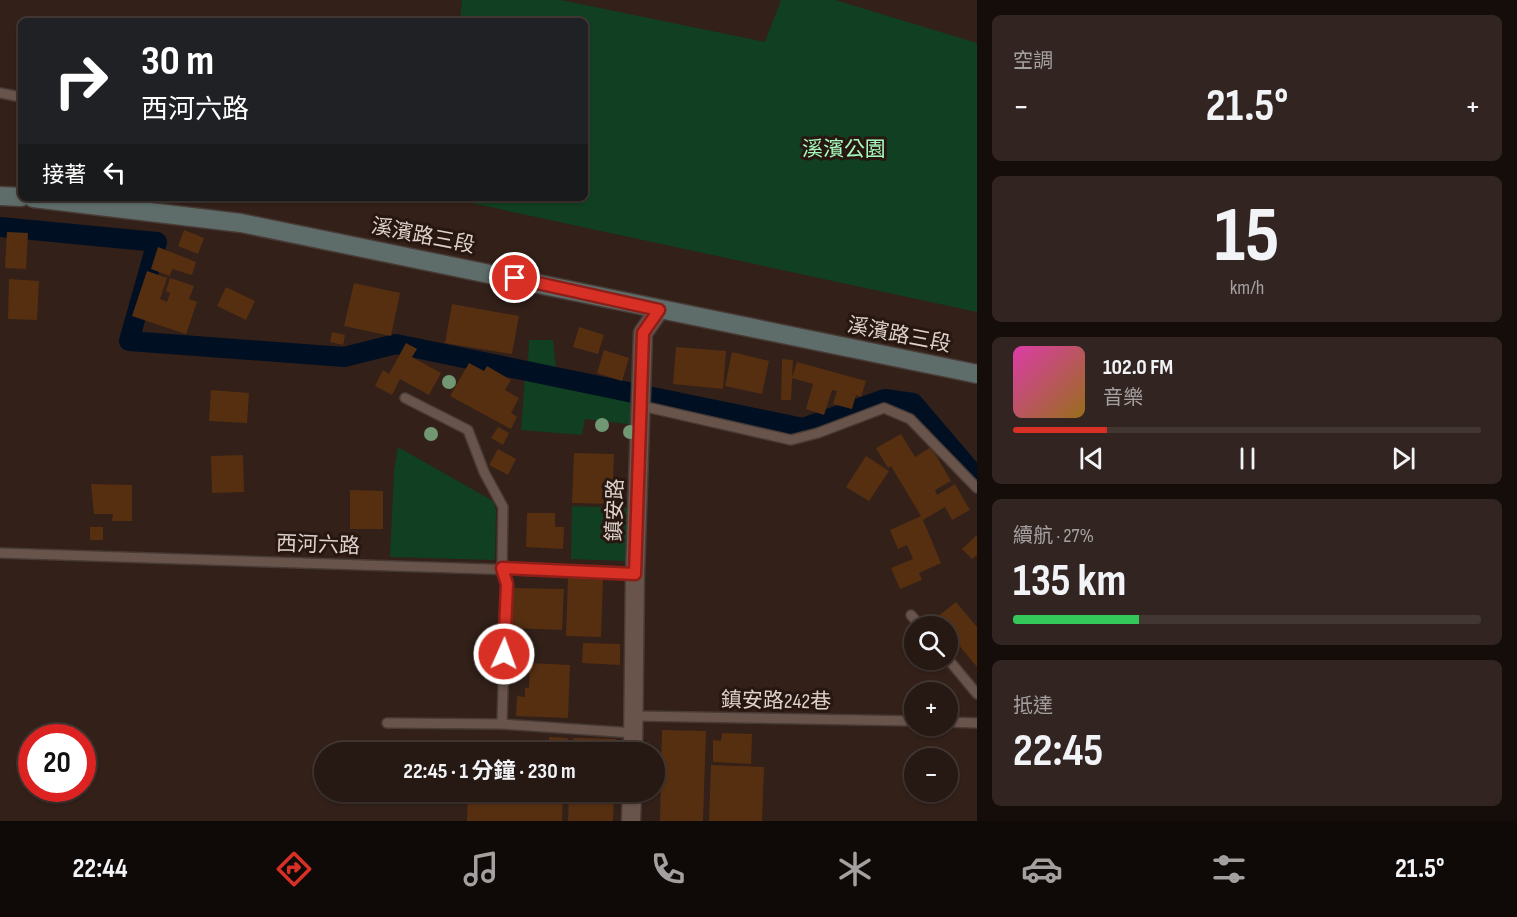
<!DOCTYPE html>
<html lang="zh-TW">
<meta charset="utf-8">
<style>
:root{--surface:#261813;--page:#322521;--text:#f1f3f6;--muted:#a4a0a0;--line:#423733;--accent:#d93025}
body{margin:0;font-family:"Sofia Sans Condensed","Noto Sans TC",sans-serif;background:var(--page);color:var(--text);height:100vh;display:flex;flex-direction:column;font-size:22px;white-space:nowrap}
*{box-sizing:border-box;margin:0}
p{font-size:20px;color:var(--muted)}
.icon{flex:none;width:33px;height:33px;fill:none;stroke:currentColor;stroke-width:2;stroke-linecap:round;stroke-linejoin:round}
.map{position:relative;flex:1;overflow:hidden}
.side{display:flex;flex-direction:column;gap:15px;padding:15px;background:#150d0a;width:540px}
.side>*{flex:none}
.guide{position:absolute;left:18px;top:18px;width:570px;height:183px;border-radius:9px;box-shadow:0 2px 4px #0004,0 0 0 2px var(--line);background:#202124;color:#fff;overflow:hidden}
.buttons{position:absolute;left:904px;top:616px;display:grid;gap:12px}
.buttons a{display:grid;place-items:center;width:54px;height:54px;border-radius:50%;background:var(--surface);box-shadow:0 2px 4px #0004,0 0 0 2px var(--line);font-size:30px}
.speed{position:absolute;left:18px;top:724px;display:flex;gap:12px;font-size:30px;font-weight:700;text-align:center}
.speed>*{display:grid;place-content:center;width:78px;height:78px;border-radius:50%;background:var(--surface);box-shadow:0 2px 4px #0004,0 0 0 2px var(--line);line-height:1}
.speed .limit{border:9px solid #d22;background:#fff;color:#111}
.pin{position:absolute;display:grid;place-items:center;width:51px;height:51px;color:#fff;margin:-26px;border:3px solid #fff;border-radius:50%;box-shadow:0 2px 6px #0007}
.me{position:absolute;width:66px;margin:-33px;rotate:2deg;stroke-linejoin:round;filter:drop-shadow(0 0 4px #0008)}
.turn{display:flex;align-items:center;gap:21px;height:126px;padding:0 24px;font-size:27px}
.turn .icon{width:78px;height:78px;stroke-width:2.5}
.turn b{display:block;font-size:42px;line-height:51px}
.then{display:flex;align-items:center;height:57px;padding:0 24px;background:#0003;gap:12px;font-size:22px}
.big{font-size:45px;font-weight:700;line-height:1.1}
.side .card{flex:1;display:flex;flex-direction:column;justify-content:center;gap:9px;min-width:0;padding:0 21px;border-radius:9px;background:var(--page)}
.side .dial{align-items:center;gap:0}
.dial b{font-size:78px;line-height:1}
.song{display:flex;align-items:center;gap:18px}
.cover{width:72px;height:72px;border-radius:9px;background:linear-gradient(135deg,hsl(320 70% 55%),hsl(40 70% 35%))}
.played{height:6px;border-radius:3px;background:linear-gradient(90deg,var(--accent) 20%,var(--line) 20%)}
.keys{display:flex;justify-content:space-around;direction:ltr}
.heat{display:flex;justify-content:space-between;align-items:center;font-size:33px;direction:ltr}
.charge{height:9px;border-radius:4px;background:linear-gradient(90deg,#34c759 27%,var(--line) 0)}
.trip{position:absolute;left:314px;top:742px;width:351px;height:60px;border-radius:30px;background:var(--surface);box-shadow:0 2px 4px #0004,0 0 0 2px var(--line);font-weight:700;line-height:60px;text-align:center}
.dock{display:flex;height:96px;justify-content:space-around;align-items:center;background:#0f0a08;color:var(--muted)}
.dock .icon{width:42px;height:42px}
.dock .current{color:var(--accent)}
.dock b{font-size:27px;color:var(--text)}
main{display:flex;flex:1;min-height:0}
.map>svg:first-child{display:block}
.green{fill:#113f22}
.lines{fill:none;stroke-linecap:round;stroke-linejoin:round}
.canal{stroke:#001022;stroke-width:20}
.building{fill:#562f11}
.lane-casing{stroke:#483a35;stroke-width:12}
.street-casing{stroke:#483a35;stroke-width:21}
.secondary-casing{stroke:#483a35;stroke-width:21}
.lane{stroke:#69544c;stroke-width:9}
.street{stroke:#69544c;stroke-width:18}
.secondary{stroke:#5e6d6a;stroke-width:18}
.tree{fill:#719873}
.route-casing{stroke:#8d1f18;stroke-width:15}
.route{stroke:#d93025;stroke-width:10}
.labels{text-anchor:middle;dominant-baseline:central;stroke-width:6;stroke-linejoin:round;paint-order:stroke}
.park-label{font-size:21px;fill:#a4fabd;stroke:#281710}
.street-label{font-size:21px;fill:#ddd1cc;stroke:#281710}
</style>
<main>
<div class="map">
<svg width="977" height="821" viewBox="0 0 977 821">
<rect width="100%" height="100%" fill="#322019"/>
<path class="green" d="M462 0H561L765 42 781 0H835L977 43V312L448 198H585V21H460Z
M529 340H553L556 368 528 361Z
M525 376 634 397 636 425 585 419 582 435 521 430Z
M398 447 493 501 496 510 495 560 390 557 394 470Z
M572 506 628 508 626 561 571 559Z"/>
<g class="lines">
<path class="canal" d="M0 227 157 242 129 341 344 357 396 344 803 428 885 399 913 403 977 478"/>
</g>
<path class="building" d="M184 230 204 238 198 254 178 246Z
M7 232 28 233 26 269 5 268Z
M158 247 196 262 192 275 172 269 170 276 151 269Z
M147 271 167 278 160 299 167 302 170 293 166 291 170 278 194 286 189 299 197 302 186 334 132 316Z
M9 279 39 281 37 320 8 319Z
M354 283 400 293 391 336 344 326Z
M226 287 255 301 246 320 217 306Z
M452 304 519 316 512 354 445 343Z
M579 327 604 335 598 354 573 347Z
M332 332 345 335 343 345 330 342Z
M406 343 417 349 412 357 441 373 429 395 400 379 392 395 375 386 383 370 389 374Z
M676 347 726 351 723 389 673 384Z
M604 350 629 358 622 381 597 373Z
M732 352 769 361 762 394 725 386Z
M782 359 793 360 791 400H781Z
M797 362 866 381 861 397 856 395 852 409 833 404 837 391 832 390 824 415 806 409 813 384 792 378Z
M469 363 484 371 487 366 511 380 505 390 519 398 511 413 517 417 511 429 450 396Z
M211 390 249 393 247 423 209 421Z
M498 427 509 433 503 445 491 438Z
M901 434 915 457 931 447 951 481 935 490 937 495 955 484 970 510 952 520 945 507 923 520 941 563 919 573 922 580 900 589 891 568 913 559 907 545 898 549 890 530 921 516 891 466 888 468 876 448Z
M498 449 516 459 508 475 489 465Z
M574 453 614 454 612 504 572 503Z
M243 455 244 492 212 493 211 456Z
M866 456 889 471 869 501 846 487Z
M91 484 132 485V521H112L113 514H94Z
M350 490 383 491V529H350Z
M527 513H555V527H564L563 549 526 547Z
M90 527H103V540H90Z
M977 535V555L972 559 962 549Z
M568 578 603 580 601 637 566 636Z
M513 588 564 589 562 630 511 628Z
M956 602 977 627V667L948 632V627H944L936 618Z
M583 643 620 644V665L582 663Z
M530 663 570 665 568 718 516 716 517 696 525 697V688H529Z
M662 730 706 731 703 821H660Z
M722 733 752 734 751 764 713 762V740L721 741Z
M549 737 568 738 567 753H548Z
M573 738 616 739 615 753H573Z
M711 765 764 767 762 821H709Z
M468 792 563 794 562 821H467Z
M569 793 614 794 613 821H568Z"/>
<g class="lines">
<defs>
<path id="lane" d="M0 93 21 97
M405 398 468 430 484 472 503 507 502 568 506 584 502 724
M642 406 791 440 818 433 884 408 910 419 977 488
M0 553 635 574
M911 615 921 627
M948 659 977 694
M635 716 915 721
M948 722 977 723
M387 723 502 724 634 733"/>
<path id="street" d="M633 753 635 574 643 333 659 310
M631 821 632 792"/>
<path id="secondary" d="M0 196 21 197
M33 198 241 223 977 374"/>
</defs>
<use href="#lane" class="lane-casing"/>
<use href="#street" class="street-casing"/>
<use href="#secondary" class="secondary-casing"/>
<use href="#lane" class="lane"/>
<use href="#street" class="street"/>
<use href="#secondary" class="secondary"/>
</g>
<g class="tree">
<circle cx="449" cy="382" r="7"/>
<circle cx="602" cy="425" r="7"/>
<circle cx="630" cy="432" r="7"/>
<circle cx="431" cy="434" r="7"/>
</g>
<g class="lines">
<defs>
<path id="route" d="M504 654 507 584 502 568 635 574 643 333 659 310 515 278"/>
</defs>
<use href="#route" class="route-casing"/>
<use href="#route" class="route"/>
</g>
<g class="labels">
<g class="park-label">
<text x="844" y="149">溪濱公園</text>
</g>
<g class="street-label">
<text transform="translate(423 236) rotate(11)">溪濱路三段</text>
<text transform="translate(899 335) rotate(11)">溪濱路三段</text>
<text transform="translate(615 510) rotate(-88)">鎮安路</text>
<text transform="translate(318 545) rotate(2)">西河六路</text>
<text transform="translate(776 701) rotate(1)">鎮安路242巷</text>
</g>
</g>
</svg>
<div class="buttons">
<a><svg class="icon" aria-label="search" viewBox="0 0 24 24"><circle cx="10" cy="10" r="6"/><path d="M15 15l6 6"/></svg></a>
<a>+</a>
<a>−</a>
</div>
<div class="speed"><div class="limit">20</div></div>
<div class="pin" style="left:515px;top:278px;background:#d93025"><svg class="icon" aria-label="arrive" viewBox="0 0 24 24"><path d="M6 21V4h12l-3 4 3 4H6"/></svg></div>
<svg class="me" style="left:504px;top:654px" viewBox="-20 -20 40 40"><circle r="17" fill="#d93025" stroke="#fff" stroke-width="3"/><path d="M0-11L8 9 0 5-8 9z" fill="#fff"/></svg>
<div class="trip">22:45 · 1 分鐘 · 230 m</div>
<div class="guide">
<div class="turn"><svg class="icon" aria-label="right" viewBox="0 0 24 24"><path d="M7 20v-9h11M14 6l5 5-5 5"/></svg><div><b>30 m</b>西河六路</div></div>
<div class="then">接著<svg class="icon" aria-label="left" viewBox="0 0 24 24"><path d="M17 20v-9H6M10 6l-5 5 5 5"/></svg></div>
</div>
</div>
<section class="side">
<div class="card"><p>空調</p>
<div class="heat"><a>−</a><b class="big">21.5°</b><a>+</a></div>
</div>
<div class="card dial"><b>15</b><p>km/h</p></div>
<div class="card">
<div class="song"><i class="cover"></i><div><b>102.0 FM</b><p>音樂</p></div></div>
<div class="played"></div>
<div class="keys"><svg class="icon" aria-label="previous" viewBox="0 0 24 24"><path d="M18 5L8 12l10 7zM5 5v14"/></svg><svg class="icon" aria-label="pause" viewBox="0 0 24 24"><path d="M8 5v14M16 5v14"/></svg><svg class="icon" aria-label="next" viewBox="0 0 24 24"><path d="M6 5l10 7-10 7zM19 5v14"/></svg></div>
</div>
<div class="card"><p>續航 · 27%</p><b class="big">135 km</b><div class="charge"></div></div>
<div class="card"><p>抵達</p><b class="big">22:45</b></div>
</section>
</main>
<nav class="dock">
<b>22:44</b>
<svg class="icon current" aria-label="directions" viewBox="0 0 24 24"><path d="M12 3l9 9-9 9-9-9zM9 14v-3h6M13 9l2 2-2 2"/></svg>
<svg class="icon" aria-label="music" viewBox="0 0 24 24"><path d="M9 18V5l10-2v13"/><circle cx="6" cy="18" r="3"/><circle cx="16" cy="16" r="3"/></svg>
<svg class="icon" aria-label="phone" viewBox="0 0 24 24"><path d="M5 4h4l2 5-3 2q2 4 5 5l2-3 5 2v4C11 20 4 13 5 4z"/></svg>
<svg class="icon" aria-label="climate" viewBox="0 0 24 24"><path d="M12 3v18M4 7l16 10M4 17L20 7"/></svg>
<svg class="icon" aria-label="car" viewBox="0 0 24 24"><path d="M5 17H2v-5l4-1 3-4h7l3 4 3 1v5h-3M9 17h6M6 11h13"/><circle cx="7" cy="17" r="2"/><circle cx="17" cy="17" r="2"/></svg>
<svg class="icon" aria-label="filters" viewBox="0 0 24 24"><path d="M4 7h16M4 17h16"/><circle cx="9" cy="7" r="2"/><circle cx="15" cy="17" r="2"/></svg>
<b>21.5°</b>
</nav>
